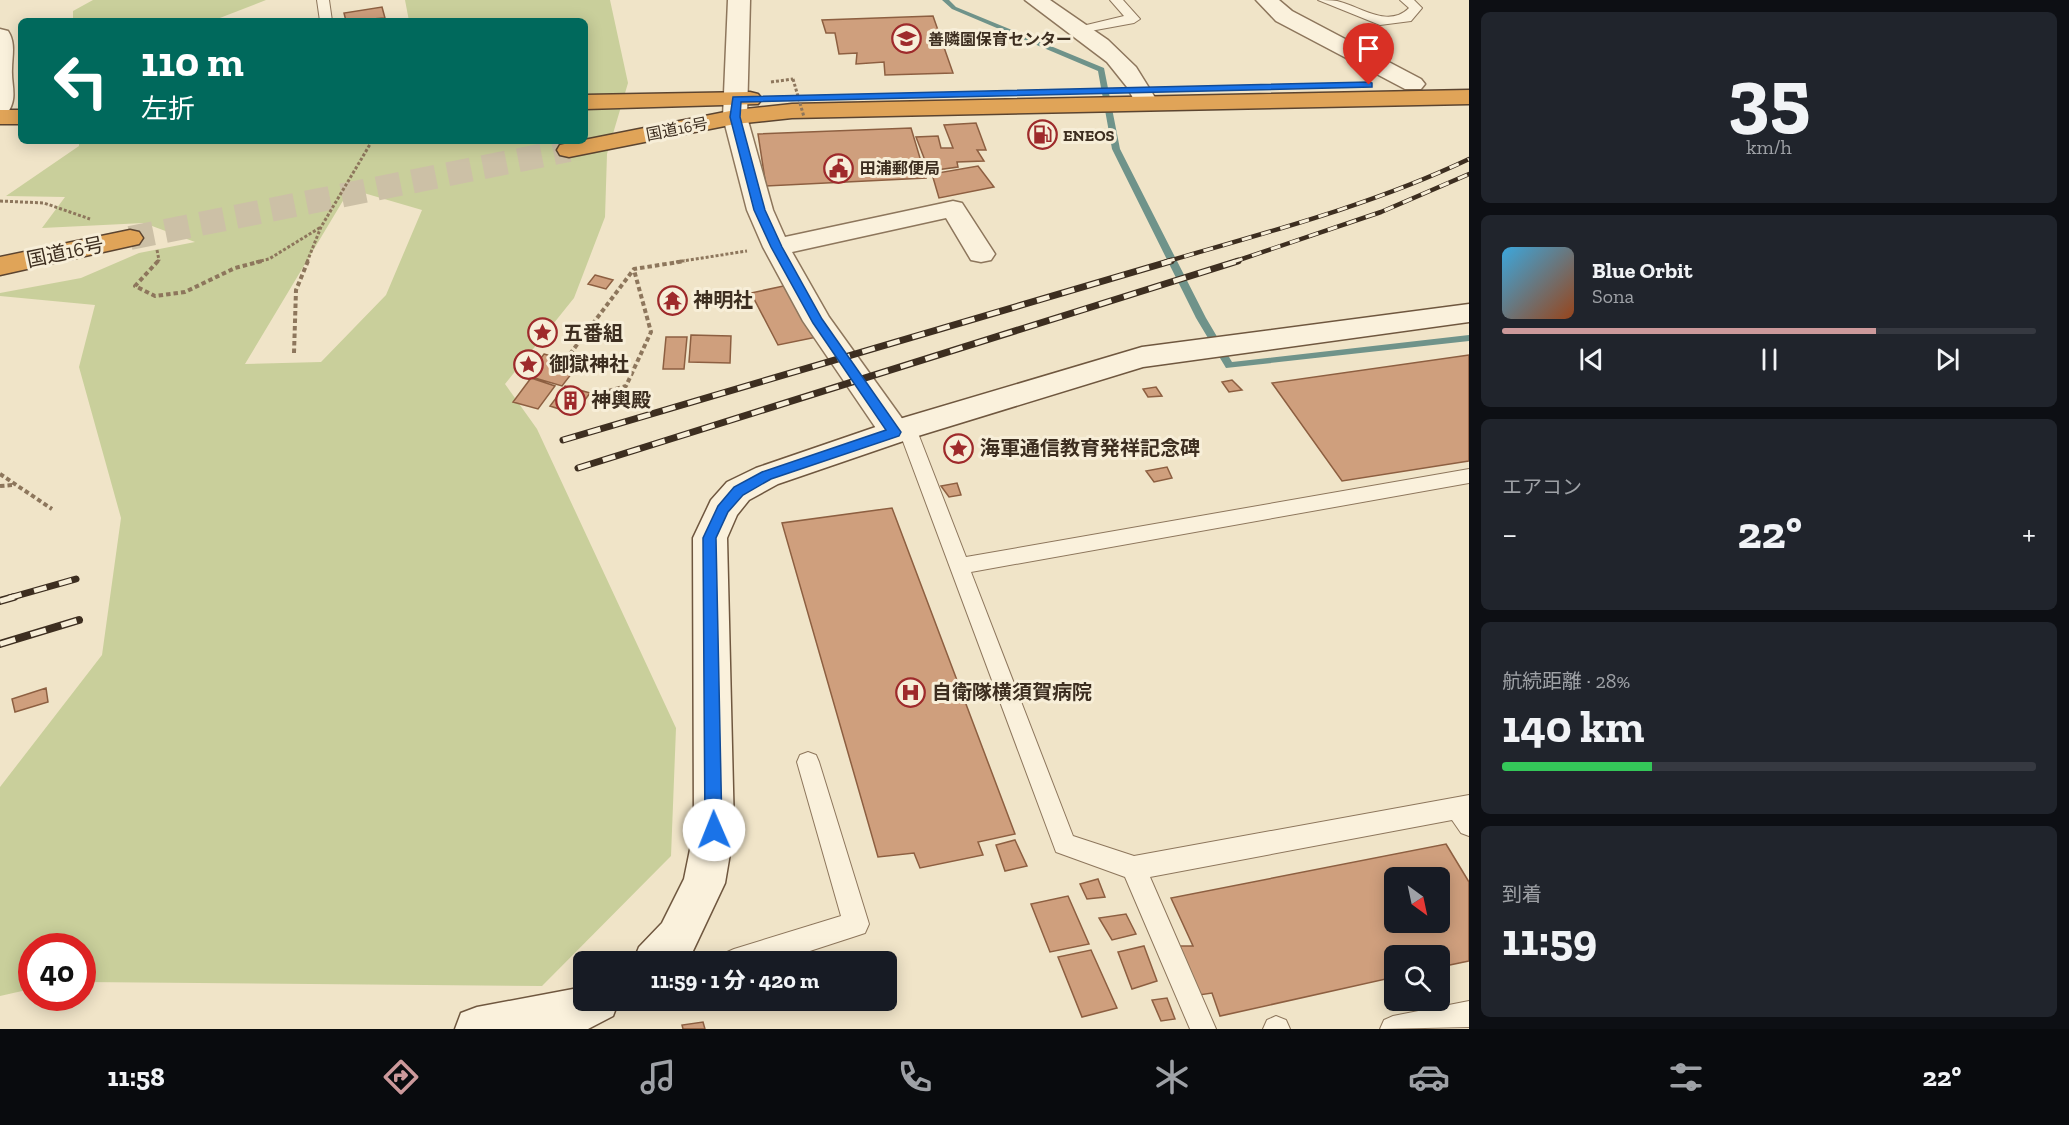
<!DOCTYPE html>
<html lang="ja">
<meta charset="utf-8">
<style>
:root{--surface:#171b24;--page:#20242c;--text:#f1f3f6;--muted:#9ea1a6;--line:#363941;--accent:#cc999b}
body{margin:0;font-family:"Zilla Slab","Noto Sans JP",serif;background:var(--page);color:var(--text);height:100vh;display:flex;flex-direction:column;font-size:22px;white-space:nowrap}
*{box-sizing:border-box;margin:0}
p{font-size:20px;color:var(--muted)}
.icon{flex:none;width:33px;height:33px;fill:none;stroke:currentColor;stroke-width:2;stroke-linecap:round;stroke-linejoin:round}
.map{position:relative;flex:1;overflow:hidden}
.side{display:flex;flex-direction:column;gap:12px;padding:12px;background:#0d0f14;width:600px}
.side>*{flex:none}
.hud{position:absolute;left:18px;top:18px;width:570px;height:126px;border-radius:9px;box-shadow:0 3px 15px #0003;background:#00695c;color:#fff;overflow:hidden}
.needle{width:39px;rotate:147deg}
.fabs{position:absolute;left:1384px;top:867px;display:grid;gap:12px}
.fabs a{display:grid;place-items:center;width:66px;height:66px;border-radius:9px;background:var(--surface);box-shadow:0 3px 15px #0003;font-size:30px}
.speed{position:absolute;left:18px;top:933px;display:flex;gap:12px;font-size:30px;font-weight:700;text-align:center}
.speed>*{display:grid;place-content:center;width:78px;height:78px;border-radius:50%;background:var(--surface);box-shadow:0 3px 15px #0003;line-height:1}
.speed .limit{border:9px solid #d22;background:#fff;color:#111}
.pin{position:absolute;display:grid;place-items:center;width:51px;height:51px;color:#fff;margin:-62px -26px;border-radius:50% 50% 50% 0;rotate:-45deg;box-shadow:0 0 6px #0007}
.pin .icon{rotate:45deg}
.me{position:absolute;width:66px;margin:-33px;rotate:359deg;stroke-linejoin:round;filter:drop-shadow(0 0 4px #0008)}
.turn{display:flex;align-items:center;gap:21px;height:126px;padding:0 24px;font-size:27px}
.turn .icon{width:78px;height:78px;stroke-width:2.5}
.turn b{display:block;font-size:42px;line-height:51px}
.big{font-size:45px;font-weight:800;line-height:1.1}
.side .card{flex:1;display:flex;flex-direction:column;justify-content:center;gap:9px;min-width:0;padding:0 21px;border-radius:9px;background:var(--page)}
.side .dial{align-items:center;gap:0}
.dial b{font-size:78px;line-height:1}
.song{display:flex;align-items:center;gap:18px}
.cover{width:72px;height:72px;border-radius:9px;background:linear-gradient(135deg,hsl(200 70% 55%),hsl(20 70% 35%))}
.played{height:6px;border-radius:3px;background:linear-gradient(90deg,var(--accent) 70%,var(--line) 70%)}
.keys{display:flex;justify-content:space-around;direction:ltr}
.heat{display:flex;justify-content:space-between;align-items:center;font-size:33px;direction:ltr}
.charge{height:9px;border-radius:4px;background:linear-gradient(90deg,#34c759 28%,var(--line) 0)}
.trip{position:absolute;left:573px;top:951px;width:324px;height:60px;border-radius:9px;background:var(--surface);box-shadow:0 3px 15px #0003;font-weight:800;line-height:60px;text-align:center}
.tabs{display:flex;height:96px;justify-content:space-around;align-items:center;background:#090b0e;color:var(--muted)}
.tabs .icon{width:42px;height:42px}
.tabs .current{color:var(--accent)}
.tabs b{font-size:27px;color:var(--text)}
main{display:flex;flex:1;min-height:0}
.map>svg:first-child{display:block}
.green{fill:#c9cf9b;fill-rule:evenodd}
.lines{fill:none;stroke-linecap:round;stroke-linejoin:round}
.stream{fill:#6f938a;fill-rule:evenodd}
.building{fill:#cf9f7d;stroke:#8d5f41;stroke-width:1.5;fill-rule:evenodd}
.highway-tunnel{stroke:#ccc0a6;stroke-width:24;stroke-dasharray:24 12;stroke-linecap:butt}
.lane-casing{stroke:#8d765c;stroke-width:2}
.street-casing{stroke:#8d765c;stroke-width:3}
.secondary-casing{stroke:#6f573f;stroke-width:3}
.highway-casing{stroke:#5b4430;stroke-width:3}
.path-far1{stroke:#8d765c;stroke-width:3;stroke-dasharray:3 2;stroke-linecap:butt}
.path{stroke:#8d765c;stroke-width:4;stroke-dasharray:4.5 3;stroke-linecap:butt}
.lane{fill:#faf1dc;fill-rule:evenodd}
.street{fill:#faf1dc;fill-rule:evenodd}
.secondary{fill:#faf1dc;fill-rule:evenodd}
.highway{fill:#e0a458;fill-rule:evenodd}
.rail-far2-casing{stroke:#3d2e20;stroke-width:4.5}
.rail-far1-casing{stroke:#3d2e20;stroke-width:7}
.rail-casing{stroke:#3d2e20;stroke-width:8}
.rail-far2{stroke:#f7eed8;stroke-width:3;stroke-dasharray:10;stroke-linecap:butt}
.rail-far1{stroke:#f7eed8;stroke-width:4.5;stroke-dasharray:13;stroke-linecap:butt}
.rail{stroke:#f7eed8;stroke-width:5;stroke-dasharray:16;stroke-linecap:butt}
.path-bridge{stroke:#8d765c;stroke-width:3;stroke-dasharray:3 2;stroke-linecap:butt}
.route{fill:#1a73e8;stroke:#114b97;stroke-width:1.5}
.labels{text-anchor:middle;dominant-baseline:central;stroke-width:6;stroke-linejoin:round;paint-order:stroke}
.far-poi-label{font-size:16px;font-weight:bold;fill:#3d2e20;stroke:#f7eed8;text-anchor:start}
.far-street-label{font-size:16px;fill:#3d2e20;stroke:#f7eed8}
.street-label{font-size:20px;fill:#3d2e20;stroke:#f7eed8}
.poi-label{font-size:20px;font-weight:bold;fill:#3d2e20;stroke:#f7eed8;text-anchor:start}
</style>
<main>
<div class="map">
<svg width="1469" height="1029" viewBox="0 0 1469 1029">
<rect width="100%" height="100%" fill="#f0e4c8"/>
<path class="green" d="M93 0H266L212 21H73V11Z
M405 0H610L628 83 607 154 605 217 574 298 505 384 537 429 676 728 671 856 542 986 83 982 82 946H32L31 989 0 996V787L102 655 121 518 79 367 95 305 0 296V293L81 278 139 253 195 242 144 223 42 228 65 197 6 196 79 146V141H585V21H409ZM350 189 422 210 386 295 321 362 245 364Z"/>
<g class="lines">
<path class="stream" d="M942 0H949L956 7 1104 68 1120 149 1206 318 1232 362 1469 335V341L1226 368 1196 318 1112 149 1098 71 952 9Z"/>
</g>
<path class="building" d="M382 7 385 18 346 21 344 13Z
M933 16 953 73 885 75 884 62 856 64 857 53 839 54 835 33H826L822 20Z
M976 123 986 150H977L984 161 957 162 958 167 929 171 916 137 938 136 941 148H953L944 125Z
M911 128 926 178 766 186 758 134Z
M978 166 994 187 939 198 932 174Z
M595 275 613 280 606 289 588 284Z
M788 285 817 337 778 345 751 293Z
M691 335 731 336 730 363 689 362Z
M666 337H687L684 369H663Z
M544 354 579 364 562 386 528 376Z
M1469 355V461L1342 481 1272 383Z
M531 378 555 386 538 409 513 402Z
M1232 380 1242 390 1229 392 1222 382Z
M565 386 590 393 575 414 550 406Z
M1156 387 1162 396 1148 397 1143 389Z
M1167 467 1172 478 1154 482 1146 471Z
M957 483 961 495 949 497 941 486Z
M892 508 1015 834 978 842 983 855 920 868 914 853 878 857 782 523Z
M46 688 48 702 15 712 12 699Z
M1015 840 1027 866 1005 871 996 845Z
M1446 844 1469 882V961L1440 967V956H1395V977L1220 1016 1212 993 1199 995 1177 946H1193L1171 898ZM1395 878H1440V922H1395Z
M1098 879 1105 897 1087 899 1080 884Z
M1068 896 1089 944 1050 952 1031 904Z
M1126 914 1136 934 1112 940 1099 918Z
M1144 946 1157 981 1132 989 1118 952Z
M1091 950 1117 1008 1082 1017 1058 957Z
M1167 998 1175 1019 1161 1021 1152 1000Z
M703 1022 705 1029H683L682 1025Z"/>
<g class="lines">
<path class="highway-tunnel" d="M130 238 569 150"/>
<defs>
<path id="lane" d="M317 0H329L332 21H320Z
M1110 0H1123L1140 19 1134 23 1074 34V28L1124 16Z
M1318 0C1324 0 1331 0 1337 1 1360 6 1388 29 1409 8L1400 0H1414L1422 8 1411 21 1380 25Z
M907 421 913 423 916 428 966 557 1469 469V483L971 572 1073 836 1134 856 1469 795V836L1461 833 1452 820 1150 877 1216 1029H1190L1125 877 1056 852 898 428 901 423Z
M808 752 816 755 819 762 869 924 865 933 856 936 776 962H721L725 953 734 949 841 916 797 762 800 755Z
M1469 1001V1027L1380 1029 1384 1020 1393 1016Z
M1276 1016 1286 1020 1290 1029H1263L1267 1020Z"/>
<path id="street" d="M728 0H750L747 117 773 210 785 237 953 201 962 203 995 254 991 260 981 262 971 260 946 218 792 252 829 317 906 424 911 432 906 440 895 443 884 440 803 321 763 247 747 210 723 117Z
M1025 0H1050L1108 40 1136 67 1159 104 1155 109H1139L1127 87 1107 62Z
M1256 0H1279L1292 11 1421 79 1425 84 1421 89H1405L1276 21Z
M0 29 8 31C16 43 12 56 12 69 11 84 18 98 8 112L0 114Z"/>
<path id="secondary" d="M1469 304V322L1143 367 918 436 778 484 749 500 737 515 727 538 734 830 725 883 692 953 684 962H633L639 947 662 923 684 879 694 830 693 538 711 500 727 482 756 468 896 420 1142 347Z
M584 984V1000H619L613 1016 588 1029H455L461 1013 477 1007 573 989Z"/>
<path id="highway" d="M1469 90V104L792 118 735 124 569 157 560 155 557 150 560 145 569 143 735 110 792 104Z
M750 92 758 94 762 99 758 104 585 109V95Z
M0 110H21V124H0Z
M130 230 139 232 143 238 139 244 0 275V257Z"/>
</defs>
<use href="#lane" class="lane-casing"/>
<use href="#street" class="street-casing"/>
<use href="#secondary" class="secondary-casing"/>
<use href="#highway" class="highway-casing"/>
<path class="path-far1" d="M771 82 793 79
M0 201 44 203 90 219
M157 262 159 260 157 250
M256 262 269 259 321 227
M307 262 321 227 372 141
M676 262 747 251"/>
<path class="path" d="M158 261 135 286 155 296 185 292 235 268 262 261
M294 353 296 290 308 261
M570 354 634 269 685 261
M594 395 626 386 651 332 634 270
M0 474 52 509
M0 486 13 485"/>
<use href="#lane" class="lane"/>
<use href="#street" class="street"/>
<use href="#secondary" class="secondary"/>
<use href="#highway" class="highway"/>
<defs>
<path id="rail-far2" d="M1165 262C1268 232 1372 205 1469 159
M1233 262 1381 212 1469 174"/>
<path id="rail-far1" d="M563 440 1171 261
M578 468 1238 261
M9 598 76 579"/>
<path id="rail" d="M0 601 14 597
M0 644 79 620"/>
</defs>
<use href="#rail-far2" class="rail-far2-casing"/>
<use href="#rail-far1" class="rail-far1-casing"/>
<use href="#rail" class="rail-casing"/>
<use href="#rail-far2" class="rail-far2"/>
<use href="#rail-far1" class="rail-far1"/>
<use href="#rail" class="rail"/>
<path class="path-bridge" d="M793 79 804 117"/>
</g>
<path class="route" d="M1369 82 1372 83V87L741 102 740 117 765 210 782 247 822 319 901 432 899 436 771 479 743 495 728 512 716 538 722 830 720 836 714 838 708 836 705 830 703 538 718 506 734 487 762 472 886 430 813 323 771 247 754 210 730 117 733 97Z"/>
<defs>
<symbol id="school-ring" viewBox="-11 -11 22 22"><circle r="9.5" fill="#f7eed8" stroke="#9e2a2b" stroke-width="1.5"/><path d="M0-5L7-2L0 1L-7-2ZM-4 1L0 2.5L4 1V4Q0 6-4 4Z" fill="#9e2a2b"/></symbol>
<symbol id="fuel-ring" viewBox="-11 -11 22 22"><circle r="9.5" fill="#f7eed8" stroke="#9e2a2b" stroke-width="1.5"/><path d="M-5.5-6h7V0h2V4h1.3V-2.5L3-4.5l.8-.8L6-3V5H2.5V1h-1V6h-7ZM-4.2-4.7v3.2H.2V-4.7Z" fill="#9e2a2b"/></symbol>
<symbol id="civic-ring" viewBox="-11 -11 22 22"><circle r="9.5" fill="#f7eed8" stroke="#9e2a2b" stroke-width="1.5"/><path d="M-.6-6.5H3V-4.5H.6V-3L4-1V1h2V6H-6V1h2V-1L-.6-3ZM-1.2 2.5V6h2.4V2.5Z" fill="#9e2a2b"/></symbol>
<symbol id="temple-ring" viewBox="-11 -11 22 22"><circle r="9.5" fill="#f7eed8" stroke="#9e2a2b" stroke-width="1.5"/><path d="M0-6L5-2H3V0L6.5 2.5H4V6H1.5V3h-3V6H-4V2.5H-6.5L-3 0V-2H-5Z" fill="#9e2a2b"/></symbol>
<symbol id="sight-ring" viewBox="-11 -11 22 22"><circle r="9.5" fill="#f7eed8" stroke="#9e2a2b" stroke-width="1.5"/><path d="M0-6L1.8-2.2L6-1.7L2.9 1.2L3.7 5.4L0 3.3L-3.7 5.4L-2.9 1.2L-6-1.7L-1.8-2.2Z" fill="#9e2a2b"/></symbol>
<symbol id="building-ring" viewBox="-11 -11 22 22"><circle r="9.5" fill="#f7eed8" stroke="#9e2a2b" stroke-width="1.5"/><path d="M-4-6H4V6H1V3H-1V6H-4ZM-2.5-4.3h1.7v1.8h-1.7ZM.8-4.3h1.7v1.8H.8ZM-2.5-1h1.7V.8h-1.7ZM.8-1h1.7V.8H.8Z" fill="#9e2a2b"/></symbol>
<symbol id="hospital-ring" viewBox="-11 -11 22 22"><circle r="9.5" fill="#f7eed8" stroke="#9e2a2b" stroke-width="1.5"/><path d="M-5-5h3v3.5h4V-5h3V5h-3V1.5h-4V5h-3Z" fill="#9e2a2b"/></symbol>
</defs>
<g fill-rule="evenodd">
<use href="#school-ring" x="890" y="22" width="33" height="33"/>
<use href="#fuel-ring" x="1026" y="118" width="33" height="33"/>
<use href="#civic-ring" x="822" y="152" width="33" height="33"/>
<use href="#temple-ring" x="656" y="284" width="33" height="33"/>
<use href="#sight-ring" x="526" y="316" width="33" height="33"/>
<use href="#sight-ring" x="512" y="348" width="33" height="33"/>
<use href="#building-ring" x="554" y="384" width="33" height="33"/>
<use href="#sight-ring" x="942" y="432" width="33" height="33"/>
<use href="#hospital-ring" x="894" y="676" width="33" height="33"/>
</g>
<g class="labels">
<g class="far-poi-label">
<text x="928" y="39">善隣園保育センター</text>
<text x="1063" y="135">ENEOS</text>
<text x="860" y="168">田浦郵便局</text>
</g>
<g class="far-street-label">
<text transform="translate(677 129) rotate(-11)">国道16号</text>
</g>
<g class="street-label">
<text transform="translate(65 252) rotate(-12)">国道16号</text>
</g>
<g class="poi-label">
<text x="693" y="300">神明社</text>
<text x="563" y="333">五番組</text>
<text x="549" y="364">御獄神社</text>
<text x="591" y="400">神輿殿</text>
<text x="980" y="448">海軍通信教育発祥記念碑</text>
<text x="932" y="692">自衛隊横須賀病院</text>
</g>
</g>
</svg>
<div class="fabs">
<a><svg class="needle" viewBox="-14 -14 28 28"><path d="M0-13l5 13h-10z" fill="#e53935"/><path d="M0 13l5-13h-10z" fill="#9ea1a6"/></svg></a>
<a><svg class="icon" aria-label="search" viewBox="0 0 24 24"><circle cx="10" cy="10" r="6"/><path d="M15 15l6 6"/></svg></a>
</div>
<div class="speed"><div class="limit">40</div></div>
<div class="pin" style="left:1369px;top:85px;background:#d93025"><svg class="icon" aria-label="arrive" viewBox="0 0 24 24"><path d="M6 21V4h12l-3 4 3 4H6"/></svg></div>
<svg class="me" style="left:714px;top:830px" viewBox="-20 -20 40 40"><circle r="19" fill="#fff"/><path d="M0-13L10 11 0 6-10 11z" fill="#1a73e8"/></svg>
<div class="trip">11:59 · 1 分 · 420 m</div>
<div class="hud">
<div class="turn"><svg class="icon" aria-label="left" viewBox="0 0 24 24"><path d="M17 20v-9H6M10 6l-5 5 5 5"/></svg><div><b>110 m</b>左折</div></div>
</div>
</div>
<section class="side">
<div class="card dial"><b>35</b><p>km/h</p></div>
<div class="card">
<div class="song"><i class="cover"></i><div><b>Blue Orbit</b><p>Sona</p></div></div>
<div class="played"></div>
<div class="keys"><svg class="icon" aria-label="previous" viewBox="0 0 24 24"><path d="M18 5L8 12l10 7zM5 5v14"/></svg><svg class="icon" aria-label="pause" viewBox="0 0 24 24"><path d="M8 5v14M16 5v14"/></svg><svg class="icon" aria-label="next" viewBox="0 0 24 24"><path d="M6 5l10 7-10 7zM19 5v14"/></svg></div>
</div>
<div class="card"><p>エアコン</p>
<div class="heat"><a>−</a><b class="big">22°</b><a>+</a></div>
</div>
<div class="card"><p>航続距離 · 28%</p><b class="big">140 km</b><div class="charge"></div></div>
<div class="card"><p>到着</p><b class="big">11:59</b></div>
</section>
</main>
<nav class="tabs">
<b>11:58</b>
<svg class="icon current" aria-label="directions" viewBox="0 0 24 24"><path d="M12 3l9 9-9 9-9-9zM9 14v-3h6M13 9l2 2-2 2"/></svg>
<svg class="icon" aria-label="music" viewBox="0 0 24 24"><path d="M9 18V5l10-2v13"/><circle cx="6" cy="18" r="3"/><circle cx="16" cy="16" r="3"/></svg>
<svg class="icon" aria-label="phone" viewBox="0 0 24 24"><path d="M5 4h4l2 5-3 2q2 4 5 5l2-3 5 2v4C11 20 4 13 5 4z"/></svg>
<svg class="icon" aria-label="climate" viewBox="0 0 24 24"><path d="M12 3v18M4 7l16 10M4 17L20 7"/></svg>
<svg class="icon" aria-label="car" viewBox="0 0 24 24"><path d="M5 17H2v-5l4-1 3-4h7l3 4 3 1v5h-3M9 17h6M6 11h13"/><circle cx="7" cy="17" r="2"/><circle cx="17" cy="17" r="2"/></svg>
<svg class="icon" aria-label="filters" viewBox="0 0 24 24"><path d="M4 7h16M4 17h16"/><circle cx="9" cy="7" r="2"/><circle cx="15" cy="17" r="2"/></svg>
<b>22°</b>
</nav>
